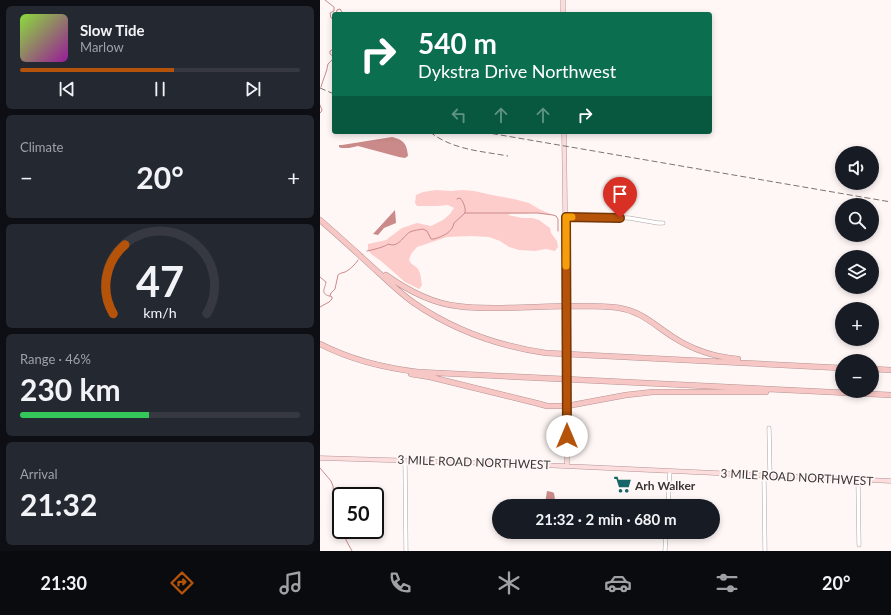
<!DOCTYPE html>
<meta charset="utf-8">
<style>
:root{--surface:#171b24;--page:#242831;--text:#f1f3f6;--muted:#9ea1a6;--line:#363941;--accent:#b45309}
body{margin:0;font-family:Lato,sans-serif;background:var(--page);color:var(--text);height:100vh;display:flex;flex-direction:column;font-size:15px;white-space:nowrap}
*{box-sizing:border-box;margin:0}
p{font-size:13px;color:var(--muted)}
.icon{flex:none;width:22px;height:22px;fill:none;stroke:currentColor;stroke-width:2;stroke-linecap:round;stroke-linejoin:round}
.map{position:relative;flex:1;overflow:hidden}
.sheet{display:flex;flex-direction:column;gap:6px;padding:6px;background:#0d0f14;width:320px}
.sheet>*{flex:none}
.guide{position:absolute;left:12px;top:12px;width:380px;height:122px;border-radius:4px;box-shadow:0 2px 6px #0003;background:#0b6e4f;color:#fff;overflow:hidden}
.fabs{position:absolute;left:515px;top:146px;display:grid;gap:8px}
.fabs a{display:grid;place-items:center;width:44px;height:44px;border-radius:50%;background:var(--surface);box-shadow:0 2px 6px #0003;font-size:20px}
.speed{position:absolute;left:12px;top:487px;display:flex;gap:8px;font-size:20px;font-weight:700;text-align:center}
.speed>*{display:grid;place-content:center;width:52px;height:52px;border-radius:50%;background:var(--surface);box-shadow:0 2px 6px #0003;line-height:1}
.speed .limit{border:2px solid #111;border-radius:6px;background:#fff;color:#111}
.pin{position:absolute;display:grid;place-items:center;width:34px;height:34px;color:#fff;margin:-41px -17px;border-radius:50% 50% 50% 0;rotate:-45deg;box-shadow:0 0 4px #0007}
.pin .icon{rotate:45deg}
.me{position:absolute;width:44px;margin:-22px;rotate:0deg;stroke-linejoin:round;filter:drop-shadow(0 0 3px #0008)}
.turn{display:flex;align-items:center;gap:14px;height:84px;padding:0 20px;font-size:18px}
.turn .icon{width:52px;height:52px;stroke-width:2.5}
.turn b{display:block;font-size:28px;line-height:34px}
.lanes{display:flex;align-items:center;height:38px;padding:0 20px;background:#0003;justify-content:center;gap:20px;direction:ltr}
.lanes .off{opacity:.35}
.big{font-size:30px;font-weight:700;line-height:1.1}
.sheet .card{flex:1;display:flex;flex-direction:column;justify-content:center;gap:6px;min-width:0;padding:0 14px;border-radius:6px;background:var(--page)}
.sheet .dial{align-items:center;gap:0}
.dial svg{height:104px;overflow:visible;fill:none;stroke:var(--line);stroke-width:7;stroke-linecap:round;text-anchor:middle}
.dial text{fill:var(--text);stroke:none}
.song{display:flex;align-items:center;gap:12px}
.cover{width:48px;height:48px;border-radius:6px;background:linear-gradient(135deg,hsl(90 70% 55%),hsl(300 70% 35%))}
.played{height:4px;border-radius:2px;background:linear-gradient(90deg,var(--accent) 55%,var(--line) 55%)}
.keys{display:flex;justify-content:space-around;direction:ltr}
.heat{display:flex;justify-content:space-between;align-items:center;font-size:22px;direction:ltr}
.charge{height:6px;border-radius:3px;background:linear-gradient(90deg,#34c759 46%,var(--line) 0)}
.trip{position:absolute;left:172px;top:499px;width:228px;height:40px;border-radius:20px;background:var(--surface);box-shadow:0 2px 6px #0003;font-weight:700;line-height:40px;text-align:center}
.dock{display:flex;height:64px;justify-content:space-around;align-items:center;background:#090b0e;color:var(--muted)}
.dock .icon{width:28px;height:28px}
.dock .current{color:var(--accent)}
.dock b{font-size:18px;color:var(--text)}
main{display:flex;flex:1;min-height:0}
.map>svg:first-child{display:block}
.green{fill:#fdcdcc}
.water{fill:#c98a89}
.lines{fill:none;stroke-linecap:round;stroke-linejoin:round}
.stream{stroke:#c98a89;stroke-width:1}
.minor-casing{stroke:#aca3a2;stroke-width:4.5}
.major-casing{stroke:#b59493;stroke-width:5}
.highway-casing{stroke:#b59493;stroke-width:6}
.minor{stroke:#fff;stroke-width:3.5}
.major{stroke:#fadddc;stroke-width:4}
.highway{stroke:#f7c7c5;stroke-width:5}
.rail{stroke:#7a7575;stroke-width:1;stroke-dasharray:6 3;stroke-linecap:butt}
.major-bridge-casing{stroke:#b59493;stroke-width:5;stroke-linecap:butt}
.major-bridge{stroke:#fadddc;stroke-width:4}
.route-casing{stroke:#753606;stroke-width:10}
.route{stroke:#b45309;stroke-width:7}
.slow{stroke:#f59e0b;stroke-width:7}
.labels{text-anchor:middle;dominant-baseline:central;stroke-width:3.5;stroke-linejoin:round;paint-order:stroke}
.street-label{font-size:12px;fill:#3a3636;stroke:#fff7f6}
.poi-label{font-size:12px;font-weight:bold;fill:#3a3636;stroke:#fff7f6;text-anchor:start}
</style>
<main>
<section class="sheet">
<div class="card">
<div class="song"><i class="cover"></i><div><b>Slow Tide</b><p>Marlow</p></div></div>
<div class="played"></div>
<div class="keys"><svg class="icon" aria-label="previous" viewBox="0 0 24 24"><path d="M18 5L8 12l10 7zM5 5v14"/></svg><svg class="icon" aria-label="pause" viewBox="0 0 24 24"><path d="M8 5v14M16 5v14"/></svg><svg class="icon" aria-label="next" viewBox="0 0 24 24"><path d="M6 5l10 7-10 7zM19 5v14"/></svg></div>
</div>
<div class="card"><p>Climate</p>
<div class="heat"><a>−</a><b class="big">20°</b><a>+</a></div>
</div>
<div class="card dial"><svg viewBox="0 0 100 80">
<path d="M14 69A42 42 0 1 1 86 69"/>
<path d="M14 69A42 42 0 0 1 23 16" stroke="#b45309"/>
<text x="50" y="56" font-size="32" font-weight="700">47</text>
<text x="50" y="72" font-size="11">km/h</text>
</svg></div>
<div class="card"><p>Range · 46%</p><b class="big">230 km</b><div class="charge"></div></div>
<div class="card"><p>Arrival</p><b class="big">21:32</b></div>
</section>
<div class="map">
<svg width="571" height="551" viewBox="0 0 571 551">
<rect width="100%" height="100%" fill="#fff7f6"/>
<path class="green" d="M116 190 131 191 142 190 154 191 172 195 194 199 209 203 219 209 233 215 217 213 189 214 188 215 202 218H212L219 220 230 228 231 233 237 241 238 247 235 251 226 249 215 251 199 250 189 247 180 241 169 237 150 236 127 237 97 247 91 254 89 260C92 266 95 265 98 269 101 273 101 280 102 285L99 289 85 282 61 261 51 254 48 250V244L66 240 82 228 97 223 111 226 123 220 130 214 134 208 128 205 117 206H97L95 203 96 195 103 192Z"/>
<path class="water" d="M72 137C84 140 87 144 88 156L85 158 79 157 38 146 29 148H21L19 147V145H22Z
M75 210 76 223 64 228 58 235 53 234Z
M227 491 232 492 234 493 236 506H223L225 503Z"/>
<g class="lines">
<path class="stream" d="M5 0 14 7V11L10 13 11 18H12L14 17
M16 14 17 10 20 9 22 12 21 14
M1 87C3 79 7 72 8 64L13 59 14 57 10 54V51L14 49
M0 105 2 110 1 112 0 113
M145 213H217L233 215 236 216 238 219V231
M47 251C52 250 65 247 68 244 79 248 82 237 90 232 94 230 99 230 103 229L107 231 111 239H114C123 236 132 233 134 223L145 213C146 208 143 201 140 198L137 199
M0 277 6 282C5 289 0 293 9 296
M10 296 11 293 15 289 18 275C20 273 22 273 25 272 28 271 36 264 38 260
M0 307 9 302 12 299V297L10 296
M0 468 11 481 13 486 14 496 21 513
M25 530 26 540 32 551"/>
<defs>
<path id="minor" d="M246 217 309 218 338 223H343
M449 428 450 475
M85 460 86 551
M444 475 445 551
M538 480 539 545
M348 506 350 471
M345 551 346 532"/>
<path id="major" d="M243 0V14
M244 132 247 346
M247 391V466
M0 458 200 464 571 481"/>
<path id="highway" d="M0 220C20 237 39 255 59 273 70 283 81 294 94 303 135 331 177 346 226 353L522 368
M66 275C87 290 111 303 137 306 149 308 162 308 174 308 202 308 230 306 258 306 273 307 289 305 304 309 323 313 337 327 353 337 373 350 395 357 418 359
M0 344C31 360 64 368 98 372L571 395
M552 369 571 370
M91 374 110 377 216 403 227 406H247L306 395 333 392H446"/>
</defs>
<use href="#minor" class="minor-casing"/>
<use href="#major" class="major-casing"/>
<use href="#highway" class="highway-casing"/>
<use href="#minor" class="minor"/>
<use href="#major" class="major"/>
<use href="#highway" class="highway"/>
<path class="rail" d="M0 88 14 94
M110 132C133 150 161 151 188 156
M163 132 571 202"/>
<defs>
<path id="major-bridge" d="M247 391V346"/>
</defs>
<use href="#major-bridge" class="major-bridge-casing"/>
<use href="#major-bridge" class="major-bridge"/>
</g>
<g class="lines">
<defs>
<path id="route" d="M247 436 246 217 300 218"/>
</defs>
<use href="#route" class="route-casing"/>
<use href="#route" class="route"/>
<path class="slow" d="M246 266V217H252"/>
</g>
<defs>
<symbol id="supermarket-bare" viewBox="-9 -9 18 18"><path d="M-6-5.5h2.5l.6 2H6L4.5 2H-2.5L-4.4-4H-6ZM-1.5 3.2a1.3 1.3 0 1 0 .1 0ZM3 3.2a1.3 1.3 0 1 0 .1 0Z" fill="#166569" stroke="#fff7f6" stroke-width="2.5" paint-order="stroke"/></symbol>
</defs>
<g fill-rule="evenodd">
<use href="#supermarket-bare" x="290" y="472" width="25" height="25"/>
</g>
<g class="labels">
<g class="street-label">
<text transform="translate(154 462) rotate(2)">3 MILE ROAD NORTHWEST</text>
<text transform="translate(477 477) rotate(3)">3 MILE ROAD NORTHWEST</text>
</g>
<g class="poi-label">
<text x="315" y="485">Arh Walker</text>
</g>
</g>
</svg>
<div class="fabs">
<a><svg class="icon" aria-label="sound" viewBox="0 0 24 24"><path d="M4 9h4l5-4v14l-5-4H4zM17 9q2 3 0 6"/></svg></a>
<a><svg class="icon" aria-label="search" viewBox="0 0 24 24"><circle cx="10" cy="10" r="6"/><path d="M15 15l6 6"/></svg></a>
<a><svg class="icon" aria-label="layers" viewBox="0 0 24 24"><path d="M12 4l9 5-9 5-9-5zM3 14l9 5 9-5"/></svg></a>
<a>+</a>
<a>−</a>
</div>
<div class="speed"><div class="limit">50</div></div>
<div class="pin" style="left:300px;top:218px;background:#d93025"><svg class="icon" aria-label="arrive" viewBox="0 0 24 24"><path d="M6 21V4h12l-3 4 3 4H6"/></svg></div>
<svg class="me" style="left:247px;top:436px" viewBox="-20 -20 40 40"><circle r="19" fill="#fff"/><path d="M0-13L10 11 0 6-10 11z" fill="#b45309"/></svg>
<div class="trip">21:32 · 2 min · 680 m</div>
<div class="guide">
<div class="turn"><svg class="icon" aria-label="right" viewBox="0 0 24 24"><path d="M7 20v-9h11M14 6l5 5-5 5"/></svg><div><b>540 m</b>Dykstra Drive Northwest</div></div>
<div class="lanes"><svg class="icon off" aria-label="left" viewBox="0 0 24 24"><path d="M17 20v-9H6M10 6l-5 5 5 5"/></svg><svg class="icon off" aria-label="ahead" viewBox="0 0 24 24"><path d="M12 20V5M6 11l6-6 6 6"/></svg><svg class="icon off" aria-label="ahead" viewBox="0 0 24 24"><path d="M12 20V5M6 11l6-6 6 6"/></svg><svg class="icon" aria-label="right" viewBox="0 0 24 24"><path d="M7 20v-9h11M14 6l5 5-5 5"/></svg></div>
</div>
</div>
</main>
<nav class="dock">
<b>21:30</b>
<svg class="icon current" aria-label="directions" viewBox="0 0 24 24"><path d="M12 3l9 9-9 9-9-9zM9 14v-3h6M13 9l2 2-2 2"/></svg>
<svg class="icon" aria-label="music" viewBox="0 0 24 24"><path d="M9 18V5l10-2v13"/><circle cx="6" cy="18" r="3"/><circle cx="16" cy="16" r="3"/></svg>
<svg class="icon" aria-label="phone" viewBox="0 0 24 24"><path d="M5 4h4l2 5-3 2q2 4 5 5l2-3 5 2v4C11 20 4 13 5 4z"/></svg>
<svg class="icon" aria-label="climate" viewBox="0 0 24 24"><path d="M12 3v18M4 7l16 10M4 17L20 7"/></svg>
<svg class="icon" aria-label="car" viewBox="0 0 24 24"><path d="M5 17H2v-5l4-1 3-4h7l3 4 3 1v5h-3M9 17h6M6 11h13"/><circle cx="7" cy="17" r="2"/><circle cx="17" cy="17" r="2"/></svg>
<svg class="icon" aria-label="filters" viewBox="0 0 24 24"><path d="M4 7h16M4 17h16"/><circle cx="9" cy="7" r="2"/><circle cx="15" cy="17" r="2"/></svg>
<b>20°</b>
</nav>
